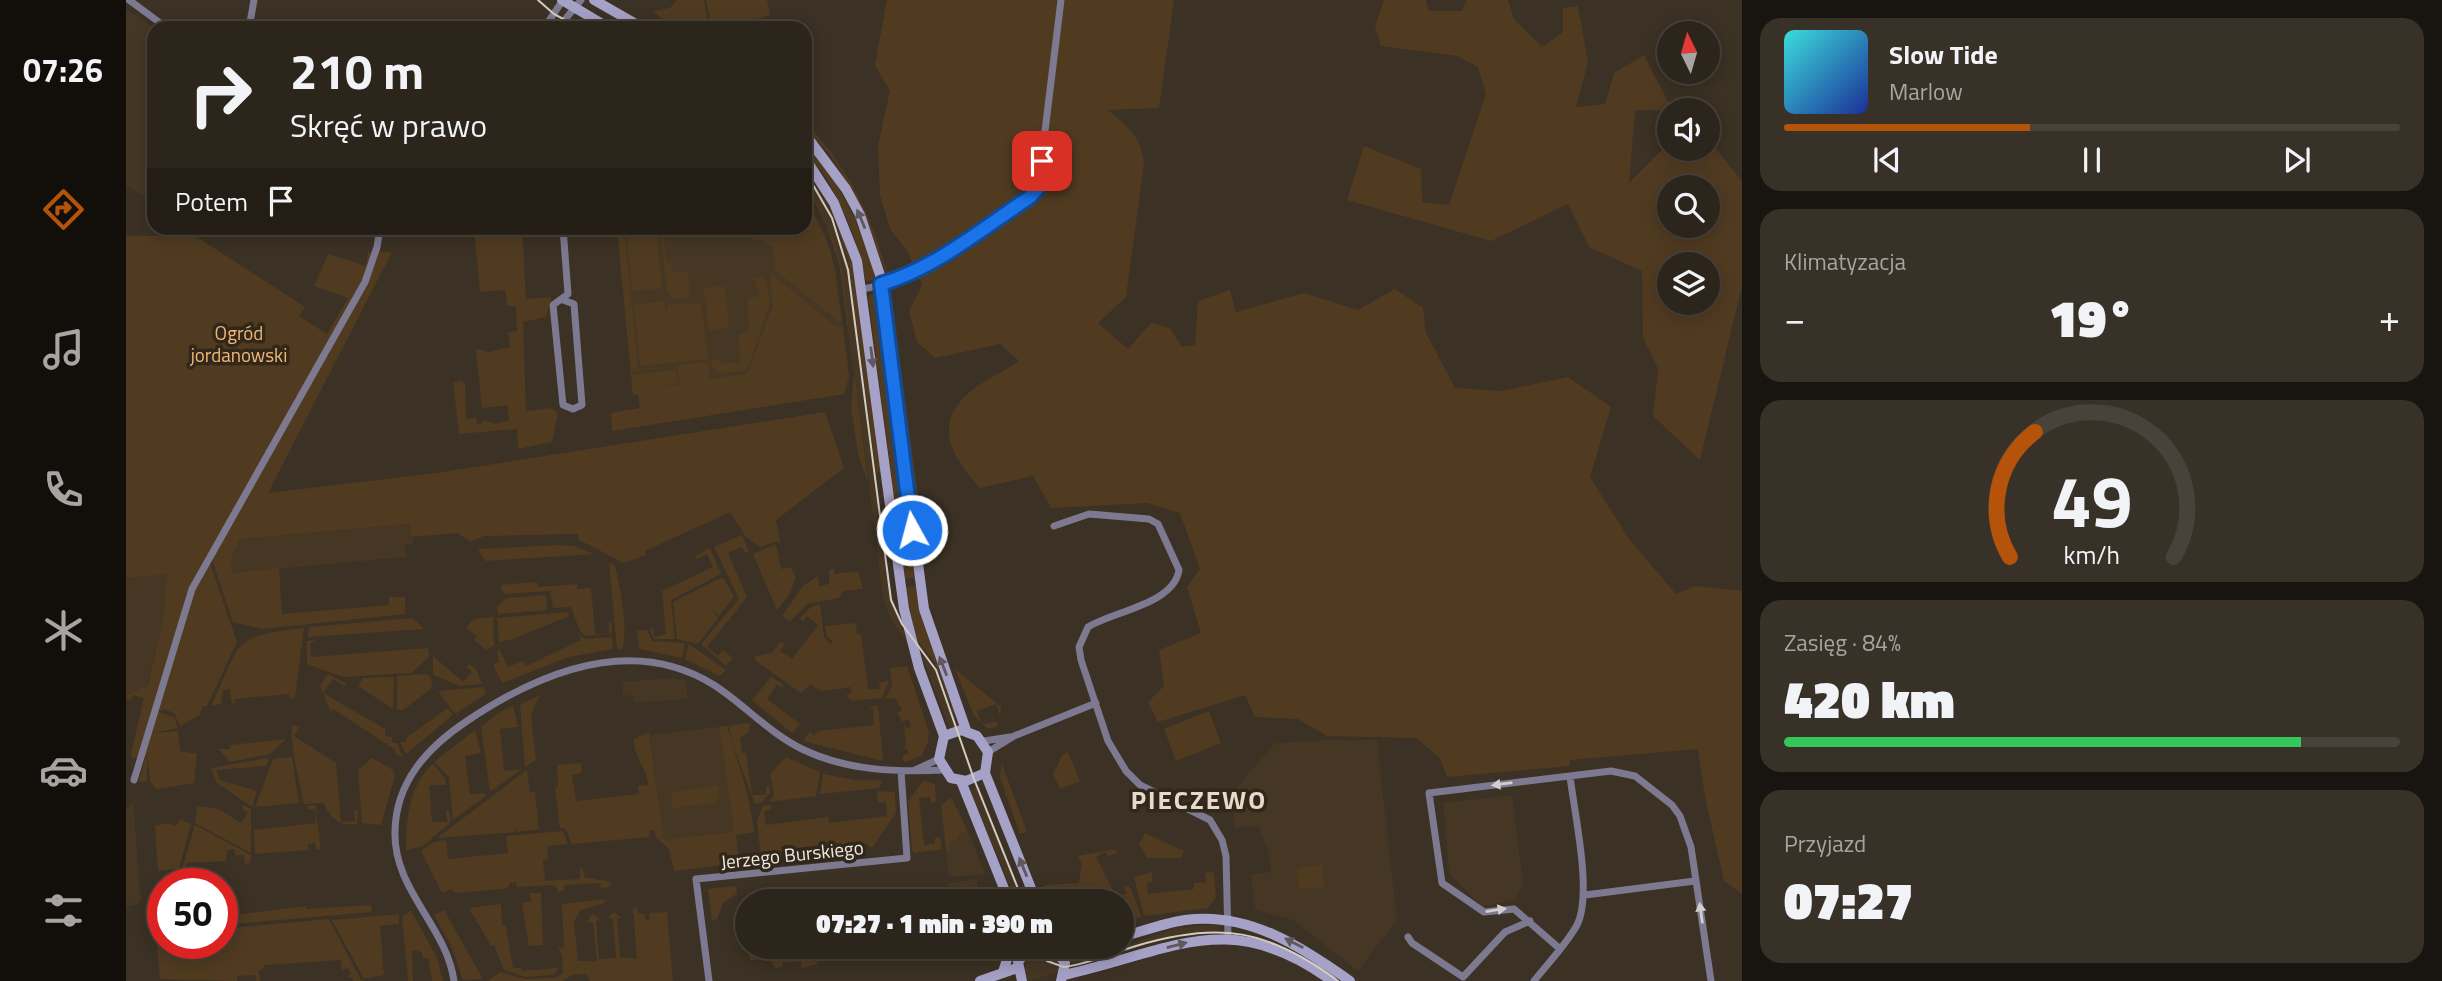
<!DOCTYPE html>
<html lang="pl">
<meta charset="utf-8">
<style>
:root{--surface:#2c251b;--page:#383128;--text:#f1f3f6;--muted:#a6a5a3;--line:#48423a;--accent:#b45309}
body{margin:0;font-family:"Titillium Web",sans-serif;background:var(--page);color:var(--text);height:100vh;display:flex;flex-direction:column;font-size:26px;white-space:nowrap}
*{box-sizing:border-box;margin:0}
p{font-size:23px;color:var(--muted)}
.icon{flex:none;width:38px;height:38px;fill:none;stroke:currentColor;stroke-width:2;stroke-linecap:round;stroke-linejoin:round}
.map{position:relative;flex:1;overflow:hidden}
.side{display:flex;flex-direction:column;gap:18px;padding:18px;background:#18140f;width:700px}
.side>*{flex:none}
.hud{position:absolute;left:21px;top:21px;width:665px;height:214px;border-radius:21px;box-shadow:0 4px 18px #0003,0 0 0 2px var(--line);background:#2c251b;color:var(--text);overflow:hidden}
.needle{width:46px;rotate:355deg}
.buttons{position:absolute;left:1531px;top:21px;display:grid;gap:14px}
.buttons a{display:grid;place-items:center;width:63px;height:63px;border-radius:50%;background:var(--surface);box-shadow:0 4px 18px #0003,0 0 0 2px var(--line);font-size:35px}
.speed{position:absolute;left:21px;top:868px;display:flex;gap:14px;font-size:35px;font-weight:700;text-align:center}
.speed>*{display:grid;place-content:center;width:91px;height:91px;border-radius:50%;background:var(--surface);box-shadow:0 4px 18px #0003,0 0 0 2px var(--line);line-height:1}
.speed .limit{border:10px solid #d22;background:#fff;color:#111}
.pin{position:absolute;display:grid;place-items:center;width:60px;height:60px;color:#fff;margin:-30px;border-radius:14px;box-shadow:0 4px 10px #0006}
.me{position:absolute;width:77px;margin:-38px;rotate:353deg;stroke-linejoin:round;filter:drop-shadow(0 0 5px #0008)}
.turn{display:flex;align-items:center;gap:24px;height:147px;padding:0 28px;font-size:32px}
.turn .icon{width:91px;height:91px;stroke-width:2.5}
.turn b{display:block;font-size:49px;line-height:60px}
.then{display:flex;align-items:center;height:66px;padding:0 28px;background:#0003;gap:14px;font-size:26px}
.big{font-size:52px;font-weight:800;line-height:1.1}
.side .tile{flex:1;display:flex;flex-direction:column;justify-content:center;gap:10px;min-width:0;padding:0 24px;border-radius:21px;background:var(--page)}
.side .dial{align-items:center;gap:0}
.dial svg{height:182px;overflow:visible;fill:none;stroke:var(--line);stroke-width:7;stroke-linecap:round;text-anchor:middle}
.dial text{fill:var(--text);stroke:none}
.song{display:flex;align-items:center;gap:21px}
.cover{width:84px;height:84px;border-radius:10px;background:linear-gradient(135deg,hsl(180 70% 55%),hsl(230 70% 35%))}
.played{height:7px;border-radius:4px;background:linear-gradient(90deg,var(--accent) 40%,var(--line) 40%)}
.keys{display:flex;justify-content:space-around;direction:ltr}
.heat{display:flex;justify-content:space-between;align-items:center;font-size:38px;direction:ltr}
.charge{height:10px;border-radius:5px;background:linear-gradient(90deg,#34c759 84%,var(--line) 0)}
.trip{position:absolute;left:609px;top:889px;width:399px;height:70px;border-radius:35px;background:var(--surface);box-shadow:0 4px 18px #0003,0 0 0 2px var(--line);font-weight:800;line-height:70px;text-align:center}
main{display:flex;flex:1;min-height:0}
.tab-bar{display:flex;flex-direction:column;width:126px;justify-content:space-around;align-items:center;background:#120f0b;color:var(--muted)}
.tab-bar .icon{width:49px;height:49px}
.tab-bar .selected{color:var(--accent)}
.tab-bar b{font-size:32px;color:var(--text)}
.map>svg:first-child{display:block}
.built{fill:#463725}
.green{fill:#503b21;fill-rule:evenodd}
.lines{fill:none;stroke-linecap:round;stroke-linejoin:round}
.street{stroke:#7c7991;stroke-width:7}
.secondary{stroke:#a5a1c7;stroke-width:10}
.tram{stroke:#d3ccc3;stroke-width:2}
.oneway{fill:#5f5860}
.oneway2{fill:#d3cdcd}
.route-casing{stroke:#114b97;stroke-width:18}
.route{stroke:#1a73e8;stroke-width:12}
.labels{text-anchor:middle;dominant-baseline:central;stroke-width:7;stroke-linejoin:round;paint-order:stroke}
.park-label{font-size:19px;fill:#f1b972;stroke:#31271b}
.street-label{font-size:19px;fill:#f0e9e1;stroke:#31271b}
.district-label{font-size:26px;font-weight:bold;letter-spacing:2px;fill:#e7daca;stroke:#31271b}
</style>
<main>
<nav class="tab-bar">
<b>07:26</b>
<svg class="icon selected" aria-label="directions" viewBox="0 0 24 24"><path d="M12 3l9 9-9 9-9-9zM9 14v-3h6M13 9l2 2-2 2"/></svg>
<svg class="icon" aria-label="music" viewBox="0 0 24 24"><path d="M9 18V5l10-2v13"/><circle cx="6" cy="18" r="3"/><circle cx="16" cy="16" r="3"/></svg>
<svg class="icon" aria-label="phone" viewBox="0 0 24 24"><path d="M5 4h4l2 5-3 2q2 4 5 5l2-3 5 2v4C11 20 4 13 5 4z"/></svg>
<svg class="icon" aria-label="climate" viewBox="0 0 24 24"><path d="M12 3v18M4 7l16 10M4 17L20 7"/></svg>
<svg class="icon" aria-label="car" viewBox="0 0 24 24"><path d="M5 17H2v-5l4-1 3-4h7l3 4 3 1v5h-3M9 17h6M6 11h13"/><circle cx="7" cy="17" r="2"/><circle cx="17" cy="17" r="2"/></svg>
<svg class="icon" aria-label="filters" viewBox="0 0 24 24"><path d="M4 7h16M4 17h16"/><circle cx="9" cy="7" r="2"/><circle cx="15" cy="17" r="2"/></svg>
</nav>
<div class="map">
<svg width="1616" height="981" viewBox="0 0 1616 981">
<rect width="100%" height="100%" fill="#3b3124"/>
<path class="built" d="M0 9 29 28 28 201 0 186Z
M679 168 705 210 724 267 761 573 767 599 782 643 766 622 757 598 717 278 704 231 679 184Z
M679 194 699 235 710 271 723 376 718 394 537 423 514 409 512 394 507 395 491 228H679Z
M285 524 287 544 279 545 280 557 107 573 105 559 114 539Z
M40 573 38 615 21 686 0 695V578Z
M788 635 811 667 832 726 823 728Z
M547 678 560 681 562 699 508 703 507 695 497 696 496 682Z
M593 727 608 832 538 841 524 735Z
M1201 740H1251L1271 920 1232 971 1167 920 1129 910 1125 874 1145 872 1143 853 1132 826 1109 828 1105 794 1149 743Z
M854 786 855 791 898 901H890L844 790Z
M1386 795 1397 884 1390 899 1356 907 1323 873 1317 803Z
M7 803 15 900 11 905 0 906V809Z
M842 831 859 874 827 877 822 873 820 850H823L825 841 832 835Z
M851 879 853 899 825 901 822 883Z
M1097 924 1090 934 1070 933 1038 939 946 968 945 958 996 947 1050 928Z
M908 948H919L932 958 933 972 903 981 898 969Z"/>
<path class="green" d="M551 0H578L583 28H547L527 11 544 8Z
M580 0H641L644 15 602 28H586Z
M761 0H1048L1033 108 982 110C1001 126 1015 136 1018 163L1000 297 972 323 1002 349 1025 323 1044 328 1056 347 1069 345 1072 301 1104 290 1110 312 1178 293 1232 310 1269 289 1297 308 1300 333 1329 388 1375 391 1442 377 1485 407 1464 477 1503 539 1550 594 1569 586 1616 591V894L1598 881 1579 797 1572 749 1444 760V766L1321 777 1314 758 1290 738 1201 736 1172 719 1129 717 1119 695 1032 722 1022 702 1038 686 1033 650 1075 633 1061 587 1074 569 1054 513 1021 503 925 508 907 476 854 488C825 456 805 424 846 390 860 379 878 372 893 361L874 344 809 358 791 342 783 311 796 285 782 252 764 229 754 195 752 145 764 91 749 65Z
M1258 0H1300L1303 11H1336L1341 0H1382L1388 19 1416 47 1437 32V8L1452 6 1462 62 1450 107 1479 104 1488 73 1518 55 1546 110H1509L1503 183 1543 143 1544 149H1582V139L1616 181V286L1574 460 1527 416 1532 369 1517 337 1516 271 1463 247 1442 204 1365 241 1221 200 1238 146 1295 169 1296 202 1323 205 1360 94 1352 67 1331 56 1255 46 1249 26ZM1544 187H1582V226H1544ZM1544 264H1582V303H1544Z
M679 122C722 167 746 216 762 276L726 189 705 156 679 127Z
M679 141C706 176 727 207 741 249 744 259 749 271 748 280L740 281C731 242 719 207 697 174 689 163 679 155 679 141Z
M679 165C701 198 717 231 728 269L755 472 750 473 722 259 705 210Z
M679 184C697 210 709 239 716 270L742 483 732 454 725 408 728 374 713 263 700 224Z
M679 194 705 252 716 321H712L649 270 647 248 636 240H628L621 234V228H679Z
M41 228H57L179 307 173 316 201 334 222 298 188 286 202 254 240 266 242 252H266L142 493 310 473 699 412 718 468 650 520 655 545 651 541 635 547 620 537 604 512 519 551 520 555 498 563 453 540 452 534 358 536 344 542 332 533 286 537 284 524 114 539 105 559 107 573 153 568 156 614 263 605V597H279V614L136 629 107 622 86 560 84 563 111 642 81 706H77L74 715 54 726 48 713 38 709 33 712 48 717 52 728 26 733 52 731 54 751 71 754 68 783 30 789 24 781 21 753V781L13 782 19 758H6L5 754 18 698 7 695 5 700 0 699V695L22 685 38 615 40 574 0 578V236H33Z
M363 228H396L400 299 424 297 425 299 420 317 397 322 400 411 426 408 432 413 426 442 392 449 391 429 333 434 327 382 336 381 339 385 340 419 350 418 351 424 357 423V420L369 424 383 420 381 405 356 408 350 349 362 352 384 347 382 332 391 331 390 307 381 305 379 290 354 292 348 229 360 231Z
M491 228H498L512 369 550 367 506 371V375L550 370 552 383 536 386 553 385 552 365 582 362 584 379 621 374 647 306 644 276H648L710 327H717L723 376 718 394 486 431 485 413 514 408 512 394 507 395Z
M500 228H530L536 288 506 291Z
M534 228H537L540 262 545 263 546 272H562L564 295 561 298 548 299 541 291Z
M639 277 644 303 622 367 618 371 593 373 587 368 586 360 594 359 595 364 615 362 612 334 620 333 623 325 621 298 634 296 629 279H614Z
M599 286 603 327 583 331 578 288Z
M764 286 794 510 792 515 787 498 761 293Z
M748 293 752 294 788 578 779 579 742 296Z
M537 301 541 316 542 305 575 303 582 359 514 366 508 305Z
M616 535 623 552 619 553 615 547 602 553 621 597 581 647 592 656 597 650 607 658 600 666 575 644 613 599 588 547Z
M650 544 655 569 665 567 670 578 663 595 651 610 627 554Z
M433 545 447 546 469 554 359 561 352 549Z
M584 548 595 574 545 600 549 639H528L523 629H527L528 637 540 634 536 591 587 567 581 554 571 559 569 556Z
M483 562 489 566C494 585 503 632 496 649H491Z
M708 568 709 574 732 571 737 589 717 591 713 598 681 604 664 622 656 616 677 586 692 576 693 586 703 584V571Z
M597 577 608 597 593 616 585 608 592 618 572 644 551 639 547 602Z
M411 582 412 587 451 584 452 589 465 588 469 634 483 633V622H485L486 633 459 636 454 631 445 607 427 608 424 591 378 594 374 585Z
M789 586 798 625 830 713 828 714 809 663 788 635 779 587Z
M420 595 421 610 372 614 371 606 381 598Z
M694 604 698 637 704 644 707 641 701 637 699 626 730 623 731 634H735L742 689H754L753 683 763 681 756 698 726 701 719 695 725 694V687L695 691 685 684 675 693 630 661 629 656 646 653 654 642 659 644 654 651 666 659 692 625 681 616 677 621 674 618 685 607Z
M441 612 443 616 387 639 373 642 371 618Z
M367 617 368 646 360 650 348 640 351 636 340 628 348 619Z
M287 618 298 629 182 637 183 627Z
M178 628 169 698 164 699 163 694 109 699V704L105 702 104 689 97 690 95 704 85 706C116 642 103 636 178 628Z
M511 630H521L526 641 559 643 556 658 513 649Z
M453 634 459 639 486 637 487 649 443 657 376 683 367 665 373 662 371 651 373 649 382 667 397 661 400 666 455 640Z
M191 640 184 643 185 657 302 648 303 657 285 673 235 676 217 677 181 664V641Z
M563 644 600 670 594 676 559 659Z
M307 656 337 682 346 672 340 667 343 664 350 669 356 684 334 686 307 675Z
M781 666 803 732 802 742 796 755 778 763 776 756 782 754 781 749H777L780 745 778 724 780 728 785 727 783 719 777 722 771 713 776 710 769 698 759 699 766 686 764 668Z
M829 669 875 707 874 716 870 704 851 711 855 722 859 724 870 721 872 726 862 729 848 716Z
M202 674 221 684 218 686 207 679 197 693 259 729V736L266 737V743H271L277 758 269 753 270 750 207 709 205 712 194 686Z
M299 674 305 677 306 688 277 710H271V676Z
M268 677 267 709 232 686 237 678Z
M645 677 658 685 656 688 651 684 641 699 674 724 666 733 626 700Z
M358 687 360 694 329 714 312 691Z
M414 695 405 715 410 760 399 767 394 705Z
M387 706 392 727 374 729 378 771 396 769 364 792 355 727 372 713Z
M752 706 757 761 677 741 684 732 688 735 693 731 748 725 747 708 739 707Z
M322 708 327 715 280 754 274 742H280L281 737Z
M1083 711 1095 743 1050 761 1038 729Z
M621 723 624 724 622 733 614 738 616 753H620L626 795H640V786H643L644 793 635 803 629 804 606 743 603 726Z
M166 725 174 727 168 736 210 763 215 822 229 821 228 811 232 810 231 824C212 826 206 819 197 803L178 804C174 784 163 742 166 725Z
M601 725C610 760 625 796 628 832L610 835 613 863 548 871 543 849 529 836V830H523L524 837 446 844 439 828H434L429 788 432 787 431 765 455 763 456 773 446 775 450 801 513 794 512 786 522 785C521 767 507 757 508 739L523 732 538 840 608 832 593 727Z
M349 730 355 753 339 756 344 794 359 793 360 796 327 820 323 777 308 762Z
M160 739 144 754 104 762 93 749H104V745Z
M942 752 954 781 934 789 927 774 937 754Z
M877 755 876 764 901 832 894 834 874 777Z
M166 757 173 803 129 807 147 759Z
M660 757 694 772 690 796 644 802 648 794 644 774Z
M141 758 143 760 140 766 90 770 94 780 131 791 126 807 91 783 85 768Z
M246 758 267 770 269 776 255 825 236 823 232 770Z
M307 764 319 778 320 785H303L306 822H321L320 811 323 810 325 822 297 846 280 850C280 821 283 784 307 764Z
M401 770 404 792H409L413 829 391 832 390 828 389 832 311 838Z
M697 774 730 780H756L753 788 694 794Z
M797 781 809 784 810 802 805 803 804 797 793 798 798 845 809 844V838L814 837 816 849 789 853 786 851 782 801Z
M593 786 592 798 587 803 547 808 545 792Z
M751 791 769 792 770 813 746 848 740 843 736 849 629 862 635 857 631 821 637 806 645 805V810L638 811 640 825 702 817 703 823 761 816 760 802 752 803Z
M825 797 842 831 832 835 831 839 825 841 824 850H820L815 806Z
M118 805 125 809V853L69 823 71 806 93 809 115 823 122 813 116 808Z
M189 805 195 849 190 850 189 843 182 844V850L129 854 128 830 190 823 189 809 182 810 181 806Z
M54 819 65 824 53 869 32 871 29 826 42 823 50 826Z
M69 825 125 855 124 863 119 864 118 855H111L112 863 108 849 101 850 100 861 61 863 60 868 56 869Z
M437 831 442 844 421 846 422 859 417 860 419 881 454 879V869L457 868 458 877 486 882 483 887 475 888 474 883 438 885V890L433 892 428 885 391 887 390 882 383 883V887L376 889 328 893 326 889 316 893 295 851 307 842 320 840 322 859 382 853 380 836Z
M1019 833 1058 851 1055 858H1021L1013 844Z
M990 849 991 853 982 856 979 852 970 857 991 898 1001 893 998 888 1003 885 1016 917 996 923V901H927L918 885 953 883 956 864 952 856Z
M1197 865 1198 887 1173 889 1171 868Z
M1026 872V882L1021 883 1022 894 1068 889V883L1080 882 1079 873 1088 872 1090 897 1082 908 1018 916 1008 877Z
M610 886 611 894 597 903 591 919 586 920 582 889Z
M105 889V901L99 902 101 916 180 906V909L245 905 246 912 96 925V890Z
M404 893H415L417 945 403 946 396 903 405 901Z
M478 899 479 903 455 910 448 921 452 961H471L467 922H461L466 914 475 920 470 921 473 959 490 958 487 920 482 917 488 912 496 918H491L494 957 511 959 507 908 511 907 512 913 518 914 520 920 524 919 523 913 541 912 547 981H464L460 974 446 975 437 981H362L374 972 399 979 429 978 437 973 436 955 432 948 438 947 436 904Z
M375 904 376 926H380L387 968H395L396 971 433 968 427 975 400 977 378 970 368 945 365 946 343 908Z
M285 910 311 958 317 981H306L302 958H297L296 953 290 950 286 951 287 981H282L276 917Z
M318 910 357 979 337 980 326 948 308 915Z
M273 914V924L254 926 258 975 238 979 206 920Z
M203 919 235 980 239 981H227L226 977H221L225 974 222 968 216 970 215 960 138 965 137 969 133 971 134 981H130L129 975 111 976V981L34 979 31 947 37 938V943H96V929Z
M622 947H697L698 956H691V964L676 968 675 961 657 963 656 967 650 968 643 959 624 960Z"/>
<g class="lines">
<path class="street" d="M3 0 41 28
M123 28 128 0
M418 28 437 0
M432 28 455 0
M437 228 442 294 427 305 437 405 447 409 456 405 448 304 437 300
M737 289C799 278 853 231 904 197L912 188 935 0
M928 526 963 514 1023 519 1032 524 1053 570C1048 604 988 611 962 627L953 647 955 660 982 741 1000 771 1014 785 1084 820 1096 840 1100 856 1102 938
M858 741 884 737
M862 752 888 736 970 703
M789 770 813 759
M8 780 66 589 239 282 251 247 254 228
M1459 895 1569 881
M1282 937 1286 943 1337 977 1379 932 1404 921
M1433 948 1388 909 1358 912 1316 883 1303 793 1485 771 1509 776 1546 805 1554 816 1565 847 1585 981
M328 981C320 925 267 890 269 831 270 781 302 747 341 721 414 672 506 634 588 685 619 705 644 734 678 750 722 771 770 772 818 770
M583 981 570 879 781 858 775 771
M1408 981C1422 963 1440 945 1451 925 1467 894 1448 812 1444 776"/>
<path class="secondary" d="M436 0 483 28
M468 0 517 28
M679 134 720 189 734 215 754 275 798 609 840 730
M679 158 708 203 731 261 778 609 793 668 818 736
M835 730 851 736 862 752 859 773 840 781 825 778 813 759 818 736Z
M859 773 910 901
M835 781 883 901
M996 937C1017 931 1038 923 1059 920 1122 911 1176 947 1224 981
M927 947 939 963 935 981
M936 955 966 947
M877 972 885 947
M938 975C1046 951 1104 906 1206 981
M854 981 891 968
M896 981 892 962 904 947"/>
<path class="tram" d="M412 0 428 14 454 28
M679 171 706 218 722 270 765 600 776 624 810 670 848 779 897 901
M910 947 921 961 938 967C962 964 987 953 1010 946 1093 921 1142 929 1212 981"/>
</g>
<defs><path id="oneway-solid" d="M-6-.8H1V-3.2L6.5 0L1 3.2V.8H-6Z" transform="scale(1.75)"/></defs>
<g class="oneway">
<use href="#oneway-solid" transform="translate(735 219) rotate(-113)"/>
<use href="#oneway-solid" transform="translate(746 357) rotate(83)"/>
<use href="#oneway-solid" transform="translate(817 666) rotate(-111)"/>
<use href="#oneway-solid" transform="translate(897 867) rotate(-112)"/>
<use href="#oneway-solid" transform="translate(1168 943) rotate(-153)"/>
<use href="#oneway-solid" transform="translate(1051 945) rotate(-14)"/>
</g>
<g class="oneway2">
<use href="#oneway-solid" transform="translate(1376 784) rotate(173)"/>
<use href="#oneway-solid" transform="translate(1370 910) rotate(-9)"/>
<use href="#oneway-solid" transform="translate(1575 913) rotate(-98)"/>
</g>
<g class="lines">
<defs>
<path id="route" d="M786 530 755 284C810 268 857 228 904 197L912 188 916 161"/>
</defs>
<use href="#route" class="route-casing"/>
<use href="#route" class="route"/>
</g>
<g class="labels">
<g class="park-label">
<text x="113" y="332">Ogród<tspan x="113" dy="22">jordanowski</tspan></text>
</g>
<g class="street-label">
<text transform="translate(666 854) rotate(-6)">Jerzego Burskiego</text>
</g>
<g class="district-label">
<text x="1073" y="799">PIECZEWO</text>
</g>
</g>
</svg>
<div class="buttons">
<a><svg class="needle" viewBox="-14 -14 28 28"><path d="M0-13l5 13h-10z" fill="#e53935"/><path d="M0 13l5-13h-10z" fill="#a6a5a3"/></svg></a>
<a><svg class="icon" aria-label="sound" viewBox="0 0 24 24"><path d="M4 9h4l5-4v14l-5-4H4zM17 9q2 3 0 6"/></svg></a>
<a><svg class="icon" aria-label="search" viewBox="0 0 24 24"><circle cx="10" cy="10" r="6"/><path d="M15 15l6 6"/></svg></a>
<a><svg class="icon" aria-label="layers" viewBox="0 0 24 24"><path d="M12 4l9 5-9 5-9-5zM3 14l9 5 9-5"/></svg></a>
</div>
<div class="speed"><div class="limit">50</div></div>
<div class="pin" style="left:916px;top:161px;background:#d93025"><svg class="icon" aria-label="arrive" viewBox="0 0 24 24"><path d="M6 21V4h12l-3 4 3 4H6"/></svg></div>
<svg class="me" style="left:786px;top:530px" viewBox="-20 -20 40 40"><circle r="17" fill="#1a73e8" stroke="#fff" stroke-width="3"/><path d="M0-11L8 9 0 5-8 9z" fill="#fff"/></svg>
<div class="trip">07:27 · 1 min · 390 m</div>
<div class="hud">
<div class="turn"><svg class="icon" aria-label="right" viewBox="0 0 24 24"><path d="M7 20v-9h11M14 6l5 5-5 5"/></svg><div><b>210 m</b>Skręć w prawo</div></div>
<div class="then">Potem<svg class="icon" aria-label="arrive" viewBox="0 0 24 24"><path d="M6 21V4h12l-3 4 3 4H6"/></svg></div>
</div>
</div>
<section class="side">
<div class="tile">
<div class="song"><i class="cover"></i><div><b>Slow Tide</b><p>Marlow</p></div></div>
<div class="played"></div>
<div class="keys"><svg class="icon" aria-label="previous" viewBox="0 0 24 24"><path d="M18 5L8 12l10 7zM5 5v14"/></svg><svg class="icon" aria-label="pause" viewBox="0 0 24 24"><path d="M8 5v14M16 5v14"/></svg><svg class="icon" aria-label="next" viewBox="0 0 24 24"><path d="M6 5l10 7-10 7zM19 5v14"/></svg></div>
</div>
<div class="tile"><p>Klimatyzacja</p>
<div class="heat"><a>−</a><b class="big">19°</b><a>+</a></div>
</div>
<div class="tile dial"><svg viewBox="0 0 100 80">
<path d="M14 69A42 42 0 1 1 86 69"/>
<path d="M14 69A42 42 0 0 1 25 14" stroke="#b45309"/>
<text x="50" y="56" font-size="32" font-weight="700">49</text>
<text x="50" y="72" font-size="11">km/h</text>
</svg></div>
<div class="tile"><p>Zasięg · 84%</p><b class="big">420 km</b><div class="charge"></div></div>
<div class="tile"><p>Przyjazd</p><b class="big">07:27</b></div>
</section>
</main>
